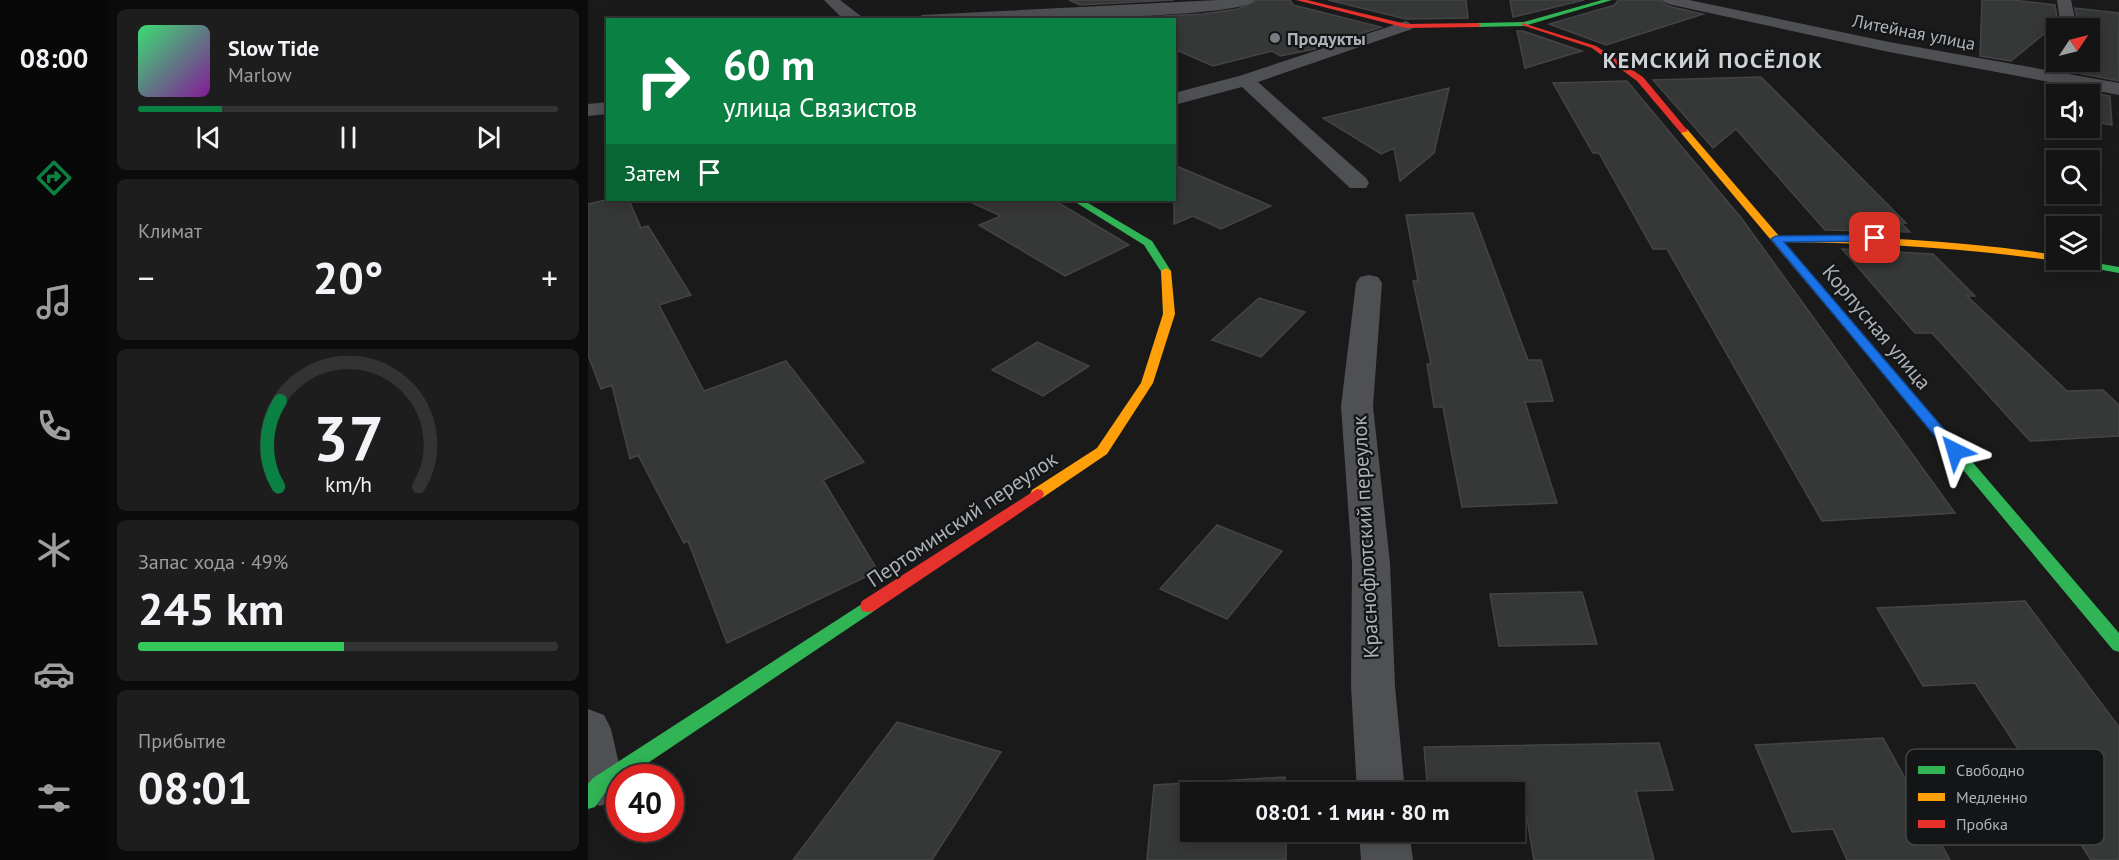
<!DOCTYPE html>
<html lang="ru">
<meta charset="utf-8">
<style>
:root{--surface:#141414;--page:#1d1d1d;--text:#f1f3f6;--muted:#9d9ea0;--line:#333334;--accent:#0b8043}
body{margin:0;font-family:"PT Sans",sans-serif;background:var(--page);color:var(--text);height:100vh;display:flex;flex-direction:column;font-size:22px;white-space:nowrap}
*{box-sizing:border-box;margin:0}
p{font-size:20px;color:var(--muted)}
.icon{flex:none;width:33px;height:33px;fill:none;stroke:currentColor;stroke-width:2;stroke-linecap:round;stroke-linejoin:round}
.map{position:relative;flex:1;overflow:hidden}
.sheet{display:flex;flex-direction:column;gap:9px;padding:9px;background:#0b0b0b;width:480px}
.sheet>*{flex:none}
.banner{position:absolute;left:18px;top:18px;width:570px;height:183px;border-radius:0px;box-shadow:0 3px 15px #0003,0 0 0 2px var(--line);background:#0b8043;color:#fff;overflow:hidden}
.needle{width:39px;rotate:55deg}
.tools{position:absolute;left:1458px;top:18px;display:grid;gap:12px}
.tools a{display:grid;place-items:center;width:54px;height:54px;border-radius:0px;background:var(--surface);box-shadow:0 3px 15px #0003,0 0 0 2px var(--line);font-size:30px}
.speed{position:absolute;left:18px;top:764px;display:flex;gap:12px;font-size:30px;font-weight:700;text-align:center}
.speed>*{display:grid;place-content:center;width:78px;height:78px;border-radius:50%;background:var(--surface);box-shadow:0 3px 15px #0003,0 0 0 2px var(--line);line-height:1}
.speed .limit{border:9px solid #d22;background:#fff;color:#111}
.pin{position:absolute;display:grid;place-items:center;width:51px;height:51px;color:#fff;margin:-26px;border-radius:12px;box-shadow:0 3px 9px #0006}
.me{position:absolute;width:66px;margin:-33px;rotate:320deg;stroke-linejoin:round;filter:drop-shadow(0 0 4px #0008)}
.turn{display:flex;align-items:center;gap:21px;height:126px;padding:0 18px;font-size:27px}
.turn .icon{width:78px;height:78px;stroke-width:2.5}
.turn b{display:block;font-size:42px;line-height:51px}
.then{display:flex;align-items:center;height:57px;padding:0 18px;background:#0003;gap:12px;font-size:22px}
.big{font-size:45px;font-weight:700;line-height:1.1}
.sheet .tile{flex:1;display:flex;flex-direction:column;justify-content:center;gap:9px;min-width:0;padding:0 21px;border-radius:9px;background:var(--page)}
.sheet .dial{align-items:center;gap:0}
.dial svg{height:156px;overflow:visible;fill:none;stroke:var(--line);stroke-width:7;stroke-linecap:round;text-anchor:middle}
.dial text{fill:var(--text);stroke:none}
.song{display:flex;align-items:center;gap:18px}
.cover{width:72px;height:72px;border-radius:9px;background:linear-gradient(135deg,hsl(140 70% 55%),hsl(290 70% 35%))}
.played{height:6px;border-radius:3px;background:linear-gradient(90deg,var(--accent) 20%,var(--line) 20%)}
.keys{display:flex;justify-content:space-around;direction:ltr}
.heat{display:flex;justify-content:space-between;align-items:center;font-size:33px;direction:ltr}
.charge{height:9px;border-radius:4px;background:linear-gradient(90deg,#34c759 49%,var(--line) 0)}
.trip{position:absolute;left:592px;top:782px;width:345px;height:60px;border-radius:0px;background:var(--surface);box-shadow:0 3px 15px #0003,0 0 0 2px var(--line);font-weight:700;line-height:60px;text-align:center}
main{display:flex;flex:1;min-height:0}
.tab-bar{display:flex;flex-direction:column;width:108px;justify-content:space-around;align-items:center;background:#080808;color:var(--muted)}
.tab-bar .icon{width:42px;height:42px}
.tab-bar .current{color:var(--accent)}
.tab-bar b{font-size:27px;color:var(--text)}
.map>svg:first-child{display:block}
.building{fill:#363737;stroke:#434446;stroke-width:1.5}
.lines{fill:none;stroke-linecap:round;stroke-linejoin:round}
.street{fill:#4f5053;fill-rule:evenodd}
.fast{fill:#30b455;fill-rule:evenodd}
.slow{fill:#ff9f0a;fill-rule:evenodd}
.jam{fill:#e5322d;fill-rule:evenodd}
.route{fill:#1a73e8;stroke:#114b97;stroke-width:1.5}
.poi-dot{fill:#7a7d81;stroke:#141516;stroke-width:2}
.labels{text-anchor:middle;dominant-baseline:central;stroke-width:4.5;stroke-linejoin:round;paint-order:stroke}
.far-street-label{font-size:18px;fill:#adb2b9;stroke:#141516}
.far-poi-label{font-size:18px;font-weight:bold;fill:#adb2b9;stroke:#141516;text-anchor:start}
.street-label{font-size:21px;fill:#adb2b9;stroke:#141516}
.far-district-label{font-size:22px;font-weight:bold;letter-spacing:1.5px;fill:#ced1d6;stroke:#141516}
.key{fill:#141516;stroke:#424447;stroke-width:1.5}
.key-label{font-size:16px;fill:#adb2b9}
</style>
<main>
<nav class="tab-bar">
<b>08:00</b>
<svg class="icon current" aria-label="directions" viewBox="0 0 24 24"><path d="M12 3l9 9-9 9-9-9zM9 14v-3h6M13 9l2 2-2 2"/></svg>
<svg class="icon" aria-label="music" viewBox="0 0 24 24"><path d="M9 18V5l10-2v13"/><circle cx="6" cy="18" r="3"/><circle cx="16" cy="16" r="3"/></svg>
<svg class="icon" aria-label="phone" viewBox="0 0 24 24"><path d="M5 4h4l2 5-3 2q2 4 5 5l2-3 5 2v4C11 20 4 13 5 4z"/></svg>
<svg class="icon" aria-label="climate" viewBox="0 0 24 24"><path d="M12 3v18M4 7l16 10M4 17L20 7"/></svg>
<svg class="icon" aria-label="car" viewBox="0 0 24 24"><path d="M5 17H2v-5l4-1 3-4h7l3 4 3 1v5h-3M9 17h6M6 11h13"/><circle cx="7" cy="17" r="2"/><circle cx="17" cy="17" r="2"/></svg>
<svg class="icon" aria-label="filters" viewBox="0 0 24 24"><path d="M4 7h16M4 17h16"/><circle cx="9" cy="7" r="2"/><circle cx="15" cy="17" r="2"/></svg>
</nav>
<section class="sheet">
<div class="tile">
<div class="song"><i class="cover"></i><div><b>Slow Tide</b><p>Marlow</p></div></div>
<div class="played"></div>
<div class="keys"><svg class="icon" aria-label="previous" viewBox="0 0 24 24"><path d="M18 5L8 12l10 7zM5 5v14"/></svg><svg class="icon" aria-label="pause" viewBox="0 0 24 24"><path d="M8 5v14M16 5v14"/></svg><svg class="icon" aria-label="next" viewBox="0 0 24 24"><path d="M6 5l10 7-10 7zM19 5v14"/></svg></div>
</div>
<div class="tile"><p>Климат</p>
<div class="heat"><a>−</a><b class="big">20°</b><a>+</a></div>
</div>
<div class="tile dial"><svg viewBox="0 0 100 80">
<path d="M14 69A42 42 0 1 1 86 69"/>
<path d="M14 69A42 42 0 0 1 15 25" stroke="#0b8043"/>
<text x="50" y="56" font-size="32" font-weight="700">37</text>
<text x="50" y="72" font-size="11">km/h</text>
</svg></div>
<div class="tile"><p>Запас хода · 49%</p><b class="big">245 km</b><div class="charge"></div></div>
<div class="tile"><p>Прибытие</p><b class="big">08:01</b></div>
</section>
<div class="map">
<svg width="1531" height="860" viewBox="0 0 1531 860">
<rect width="100%" height="100%" fill="#1a1a1a"/>
<path class="building" d="M481 0H586L492 5Z
M670 0H702L705 5 793 27 727 49 692 56 684 51 625 66 586 49V20L523 19 614 14 650 9Z
M740 0H878L880 18 818 19Z
M922 0H996L925 17Z
M1030 0H1071L1080 6 1115 14 1018 45 961 24 1027 5Z
M1394 0H1425L1467 5 1471 28H1468V62H1502V28H1491L1487 8 1531 13V81L1468 69V24L1423 61 1392 56Z
M929 31H935L994 51 937 68Z
M1173 77 1318 223H1313L1322 232 1237 230 1148 129 1125 148 1065 80Z
M1039 81 1154 219 1367 513 1234 521 1079 249H1065L1011 153H1005L965 83Z
M1467 85 1522 96 1524 125 1502 121V94H1468L1467 115Z
M861 88 846 153 812 181 806 148 793 154 735 118Z
M586 165 683 206 633 229 605 216 586 224Z
M17 200H41L53 228 60 226 103 295 71 305 116 391 198 361 276 462 235 480 290 571 139 643 100 541 96 543 50 455 42 459 24 385 13 389 0 355V204Z
M378 200H466L541 245 477 276 391 225 413 216Z
M885 213 940 360H953L965 401 937 402 969 503 874 507 855 407H846L839 364H843L825 281H830L818 215Z
M1254 249 1345 254 1387 296H1379L1479 391 1515 390 1531 405V436L1442 441 1344 333H1327Z
M671 298 717 312 673 357 624 340Z
M449 342 501 366 455 396 404 370Z
M629 525 694 551 639 619 572 589Z
M994 592 1009 644 911 646 902 594Z
M1437 601 1531 727V860H1503L1387 683 1335 686 1289 608Z
M309 722 413 752 344 860H205Z
M1295 738 1362 860H1259L1245 829 1204 832 1167 745Z
M1071 743 1085 790 1048 791 1066 860H946L936 801H927V792H840L836 747Z
M697 777 698 792H603V831H698V860H559L566 785Z"/>
<g class="lines">
<path class="street" d="M236 0H252L278 20 255 19Z
M630 0H668C650 21 371 20 326 20L334 15Z
M1073 0H1101L1301 42 1531 83V95L1301 52 1080 4Z
M1469 0H1483L1489 28H1473Z
M818 21 826 26 824 29 670 82 778 178 781 183 778 188H762L654 87 586 105V93L651 76Z
M20 102V114L0 116V104Z
M781 275 790 277 794 283 785 406 802 563 807 686 817 792H769L763 686 764 563 753 406 768 283 772 277Z
M0 709 16 715 23 729 34 777H32L29 800 12 806 0 802Z
M771 831H821L825 860H773Z"/>
<path class="fast" d="M1014 0H1024L936 26 890 27 887 25 890 23 936 22Z
M484 200H495L564 241 583 271 582 273H574L556 245Z
M1471 260H1491L1531 267V273L1476 263Z
M1281 345 1285 346 1531 633V652L1525 650 1277 352 1275 349Z
M280 600 286 601 288 606 286 611 39 777H32V782L19 790 7 807 0 809V784L5 778Z"/>
<path class="slow" d="M1093 129H1099L1191 236C1284 236 1376 241 1468 255V260H1472L1468 261C1378 248 1287 243 1196 242L1287 349 1285 352H1277L1093 133Z
M578 268 583 271 587 314 565 383 519 454 454 498H444L442 494 444 490 509 448 553 383 575 314 573 271Z"/>
<path class="jam" d="M708 0H719L818 24 890 23 893 25 890 27 818 28Z
M934 23 1008 46 1055 77 1100 131 1093 133 1049 81 1004 48 934 25Z
M449 489 454 490 456 494 454 498 286 611 280 612 274 611 272 606 274 601Z"/>
</g>
<path class="route" d="M1290 235V240L1287 241 1196 242 1372 448V454H1362L1183 239 1188 236Z"/>
<circle class="poi-dot" cx="687" cy="38" r="6"/>
<g class="labels">
<g class="far-street-label">
<text transform="translate(1326 32) rotate(11)">Литейная улица</text>
</g>
<g class="far-poi-label">
<text x="699" y="38">Продукты</text>
</g>
<g class="street-label">
<text transform="translate(1289 327) rotate(50)">Корпусная улица</text>
<text transform="translate(374 519) rotate(-34)">Пертоминский переулок</text>
<text transform="translate(777 537) rotate(-93)">Краснофлотский переулок</text>
</g>
<g class="far-district-label">
<text x="1125" y="60">КЕМСКИЙ ПОСЁЛОК</text>
</g>
</g>
<rect x="1318" y="749" width="198" height="96" rx="9" class="key"/>
<rect x="1330" y="766" width="27" height="8" fill="#30b455"/>
<rect x="1330" y="793" width="27" height="8" fill="#ff9f0a"/>
<rect x="1330" y="820" width="27" height="8" fill="#e5322d"/>
<g class="key-label">
<text x="1368" y="776">Свободно</text>
<text x="1368" y="803">Медленно</text>
<text x="1368" y="830">Пробка</text>
</g>
</svg>
<div class="tools">
<a><svg class="needle" viewBox="-14 -14 28 28"><path d="M0-13l5 13h-10z" fill="#e53935"/><path d="M0 13l5-13h-10z" fill="#9d9ea0"/></svg></a>
<a><svg class="icon" aria-label="sound" viewBox="0 0 24 24"><path d="M4 9h4l5-4v14l-5-4H4zM17 9q2 3 0 6"/></svg></a>
<a><svg class="icon" aria-label="search" viewBox="0 0 24 24"><circle cx="10" cy="10" r="6"/><path d="M15 15l6 6"/></svg></a>
<a><svg class="icon" aria-label="layers" viewBox="0 0 24 24"><path d="M12 4l9 5-9 5-9-5zM3 14l9 5 9-5"/></svg></a>
</div>
<div class="speed"><div class="limit">40</div></div>
<div class="pin" style="left:1287px;top:238px;background:#d93025"><svg class="icon" aria-label="arrive" viewBox="0 0 24 24"><path d="M6 21V4h12l-3 4 3 4H6"/></svg></div>
<svg class="me" style="left:1367px;top:451px" viewBox="-20 -20 40 40"><path d="M0-17L14 15 0 8-14 15z" fill="#1a73e8" stroke="#fff" stroke-width="4"/></svg>
<div class="trip">08:01 · 1 мин · 80 m</div>
<div class="banner">
<div class="turn"><svg class="icon" aria-label="right" viewBox="0 0 24 24"><path d="M7 20v-9h11M14 6l5 5-5 5"/></svg><div><b>60 m</b>улица Связистов</div></div>
<div class="then">Затем<svg class="icon" aria-label="arrive" viewBox="0 0 24 24"><path d="M6 21V4h12l-3 4 3 4H6"/></svg></div>
</div>
</div>
</main>
